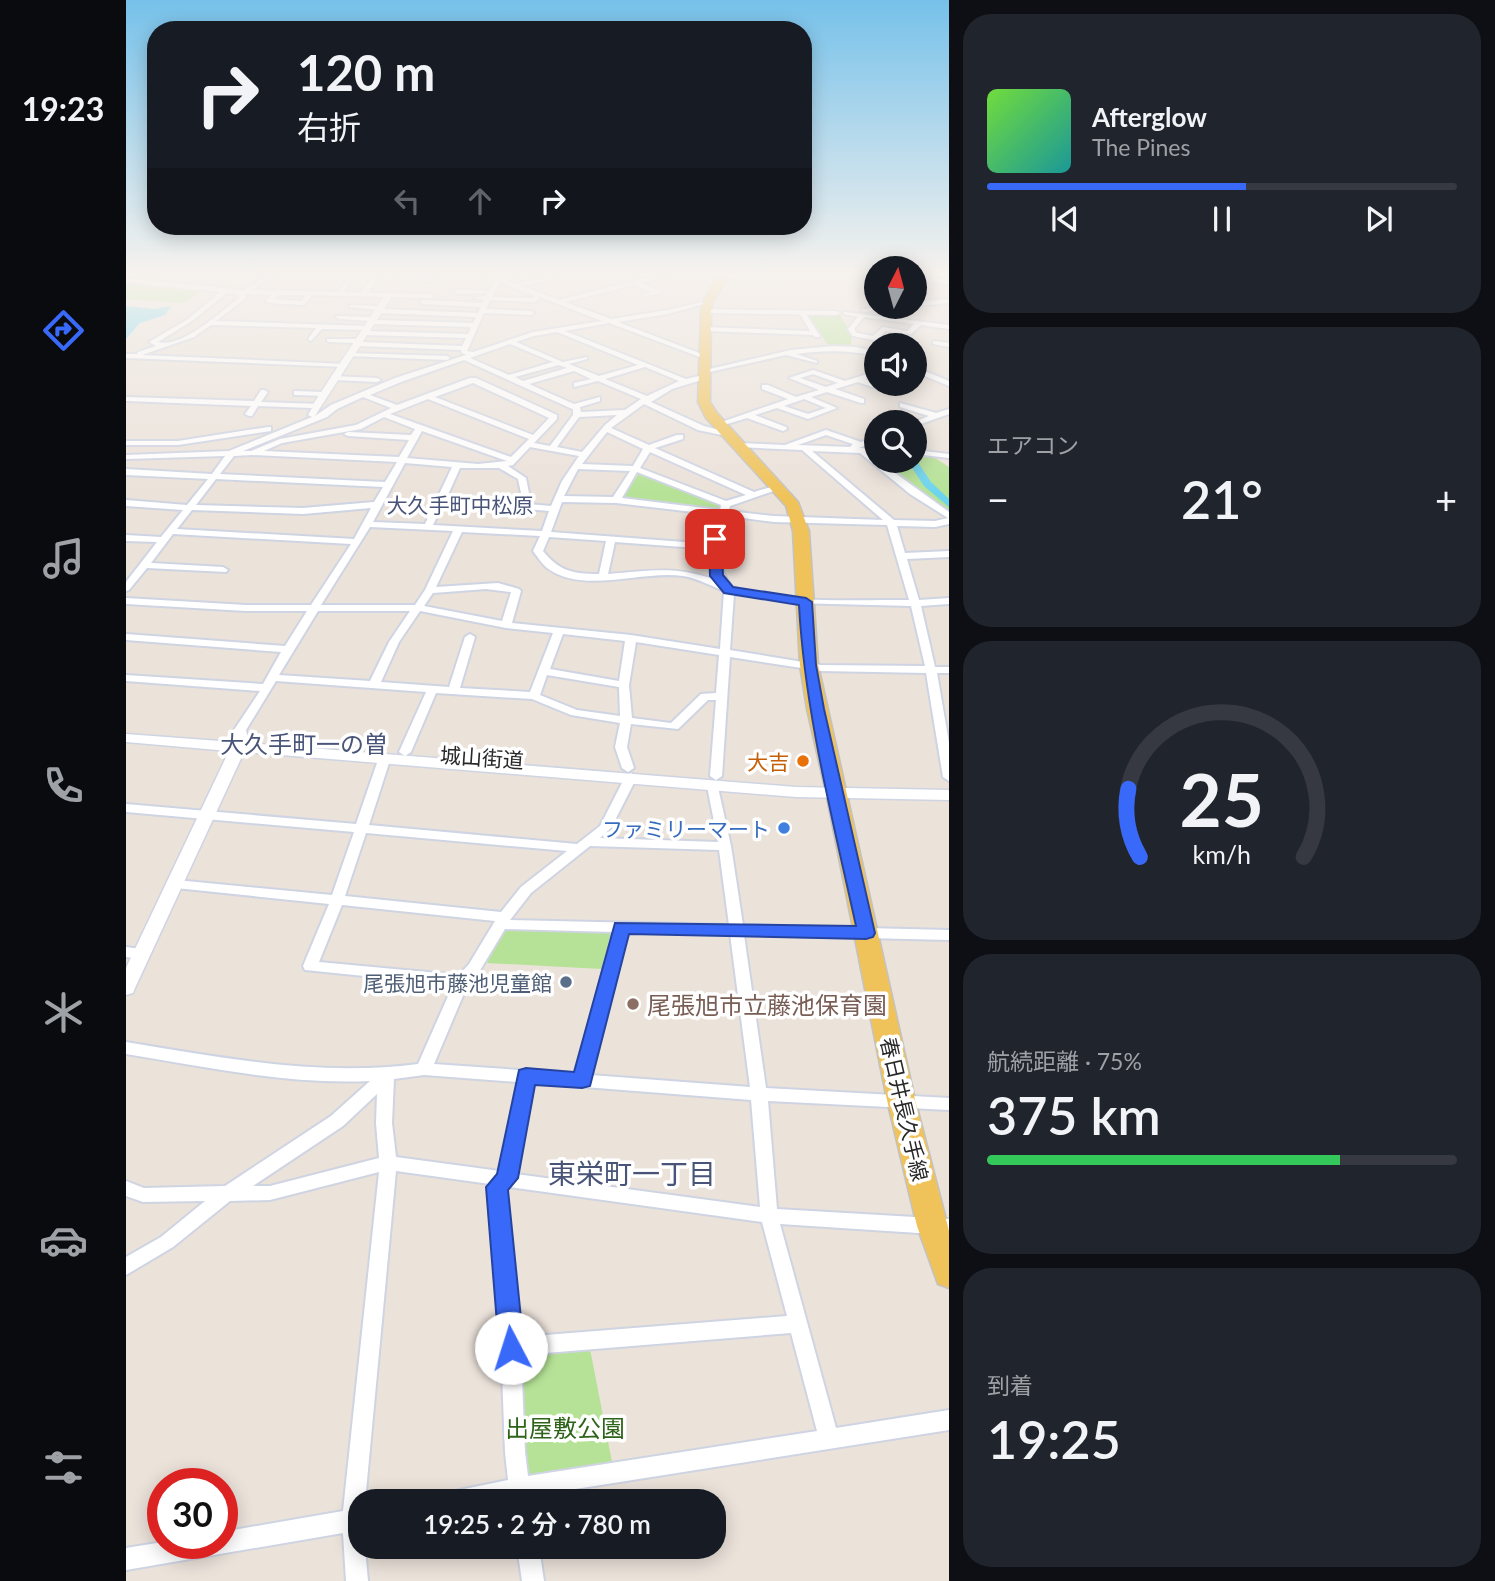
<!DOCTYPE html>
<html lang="ja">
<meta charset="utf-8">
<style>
:root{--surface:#171b24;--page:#20242c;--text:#f1f3f6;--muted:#9ea1a6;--line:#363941;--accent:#3969f9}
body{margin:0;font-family:Lato,"Noto Sans JP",sans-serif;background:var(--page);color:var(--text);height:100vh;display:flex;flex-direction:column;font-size:26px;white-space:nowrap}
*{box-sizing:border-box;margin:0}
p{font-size:23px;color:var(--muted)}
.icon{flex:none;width:38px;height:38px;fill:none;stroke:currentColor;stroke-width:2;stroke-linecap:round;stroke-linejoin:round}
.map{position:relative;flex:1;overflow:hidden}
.side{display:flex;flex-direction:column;gap:14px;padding:14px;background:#0d0f14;width:546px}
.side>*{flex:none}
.top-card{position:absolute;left:21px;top:21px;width:665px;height:214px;border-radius:28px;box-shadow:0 4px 18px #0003;background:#171b24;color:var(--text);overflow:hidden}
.needle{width:46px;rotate:6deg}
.controls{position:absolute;left:738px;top:256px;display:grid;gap:14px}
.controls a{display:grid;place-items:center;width:63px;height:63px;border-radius:50%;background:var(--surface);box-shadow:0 4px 18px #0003;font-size:35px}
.speed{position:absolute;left:21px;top:1468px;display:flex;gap:14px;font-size:35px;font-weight:700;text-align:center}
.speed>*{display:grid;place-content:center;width:91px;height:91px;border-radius:50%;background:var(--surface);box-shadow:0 4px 18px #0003;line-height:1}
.speed .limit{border:10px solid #d22;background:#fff;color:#111}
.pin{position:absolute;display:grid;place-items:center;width:60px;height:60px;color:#fff;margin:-30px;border-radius:14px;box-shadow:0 4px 10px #0006}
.me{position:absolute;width:77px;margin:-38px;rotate:355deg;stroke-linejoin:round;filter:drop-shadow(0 0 5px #0008)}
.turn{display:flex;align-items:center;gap:24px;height:147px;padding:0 35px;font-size:32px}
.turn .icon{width:91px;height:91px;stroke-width:2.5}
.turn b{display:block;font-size:49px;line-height:60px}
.lanes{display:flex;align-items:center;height:66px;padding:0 35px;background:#0003;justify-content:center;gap:35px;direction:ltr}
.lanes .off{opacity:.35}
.big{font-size:52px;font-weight:600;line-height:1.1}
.side .tile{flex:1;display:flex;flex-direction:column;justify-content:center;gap:10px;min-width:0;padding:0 24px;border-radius:28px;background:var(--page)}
.side .dial{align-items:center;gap:0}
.dial svg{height:182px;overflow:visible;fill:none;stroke:var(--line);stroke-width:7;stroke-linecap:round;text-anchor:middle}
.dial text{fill:var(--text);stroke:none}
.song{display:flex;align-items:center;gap:21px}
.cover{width:84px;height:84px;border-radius:10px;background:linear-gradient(135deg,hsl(100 70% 55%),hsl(180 70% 35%))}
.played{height:7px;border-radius:4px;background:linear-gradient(90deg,var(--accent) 55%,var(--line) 55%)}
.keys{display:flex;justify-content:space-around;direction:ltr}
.heat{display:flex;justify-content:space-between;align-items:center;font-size:38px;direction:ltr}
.charge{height:10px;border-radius:5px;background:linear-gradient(90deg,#34c759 75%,var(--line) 0)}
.trip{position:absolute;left:222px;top:1489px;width:378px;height:70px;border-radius:28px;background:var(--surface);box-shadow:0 4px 18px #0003;font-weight:600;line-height:70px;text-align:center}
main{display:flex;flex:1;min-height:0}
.dock{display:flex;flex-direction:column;width:126px;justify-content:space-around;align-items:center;background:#090b0e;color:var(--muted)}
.dock .icon{width:49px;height:49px}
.dock .current{color:var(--accent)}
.dock b{font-size:32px;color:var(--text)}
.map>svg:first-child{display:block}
.green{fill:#b5e296}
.water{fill:#6cd4ee}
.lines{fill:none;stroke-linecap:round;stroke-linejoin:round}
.canal{fill:#6cd4ee;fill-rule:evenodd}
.minor-casing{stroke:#cfd4e2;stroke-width:4}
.tertiary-casing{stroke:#cfd4e2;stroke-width:3}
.primary-casing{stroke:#c3c3c3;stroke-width:3}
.minor{fill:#fff;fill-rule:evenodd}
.tertiary{fill:#fff;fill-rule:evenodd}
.primary{fill:#f0c35a;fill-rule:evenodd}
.route{fill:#3969f9;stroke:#2544a2;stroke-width:2}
.food-dot{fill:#e8710a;stroke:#fff;stroke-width:2.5}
.shop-dot{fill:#3f7fe0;stroke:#fff;stroke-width:2.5}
.service-dot{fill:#5c6f8a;stroke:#fff;stroke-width:2.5}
.education-dot{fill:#8d6e63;stroke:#fff;stroke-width:2.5}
.labels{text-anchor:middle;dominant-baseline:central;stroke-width:7;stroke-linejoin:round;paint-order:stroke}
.far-quarter-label{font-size:21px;fill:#495578;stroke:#fff}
.street-label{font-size:21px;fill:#282828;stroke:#fff}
.food-label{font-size:21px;fill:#c56008;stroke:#fff;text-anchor:end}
.shop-label{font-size:21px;fill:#366cbe;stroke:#fff;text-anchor:end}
.service-label{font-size:21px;fill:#4e5e75;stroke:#fff;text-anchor:end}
.quarter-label{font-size:24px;fill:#495578;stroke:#fff}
.near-education-label{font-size:24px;fill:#785e54;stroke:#fff;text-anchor:start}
.near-park-label{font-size:24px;fill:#2e6419;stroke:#fff}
.near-neighbourhood-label{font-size:28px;fill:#495578;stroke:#fff}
</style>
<main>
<nav class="dock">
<b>19:23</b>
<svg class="icon current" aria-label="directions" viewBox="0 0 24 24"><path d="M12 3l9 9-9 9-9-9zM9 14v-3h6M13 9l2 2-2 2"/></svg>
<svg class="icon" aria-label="music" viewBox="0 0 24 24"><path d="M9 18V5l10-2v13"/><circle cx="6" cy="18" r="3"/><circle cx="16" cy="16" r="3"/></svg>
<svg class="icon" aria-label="phone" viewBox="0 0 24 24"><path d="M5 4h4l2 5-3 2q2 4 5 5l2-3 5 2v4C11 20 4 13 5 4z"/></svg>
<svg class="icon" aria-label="climate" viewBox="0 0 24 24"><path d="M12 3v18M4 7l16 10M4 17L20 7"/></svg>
<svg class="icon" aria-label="car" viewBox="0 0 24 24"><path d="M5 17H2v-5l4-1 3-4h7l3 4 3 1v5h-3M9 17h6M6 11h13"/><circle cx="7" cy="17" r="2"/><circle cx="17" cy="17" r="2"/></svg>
<svg class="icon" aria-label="filters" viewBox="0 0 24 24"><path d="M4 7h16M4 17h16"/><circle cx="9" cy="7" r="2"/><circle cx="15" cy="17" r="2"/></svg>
</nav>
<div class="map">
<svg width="823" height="1581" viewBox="0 0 823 1581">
<rect width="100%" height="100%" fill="#ebe2da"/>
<path class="green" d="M0 283 76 290 58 303 0 299Z
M683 315H714L726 335 725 345H702Z
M789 454H803L823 467V510L805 499 757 460H789Z
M513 473 594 503 592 509 497 498Z
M380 928 486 931 476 969 361 963Z
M464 1349 486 1462 402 1478 393 1354Z"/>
<path class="water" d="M0 306 29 309 45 306 39 315 14 323 0 339Z"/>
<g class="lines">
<path class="canal" d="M785 461H791L805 482 823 499V507L798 486 783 463Z"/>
<defs>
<path id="minor" d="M141 275H148L126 290 212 292 224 275H230L218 292 235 293 247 275H253L242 293 305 294 308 296 305 298 186 295 178 305 143 303 140 301 145 295 119 294V299L90 321 241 326 244 328 241 330 196 329 185 341 182 339 190 328 85 325 68 337 16 355 220 364V366L218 367 0 358V354H11L12 352 30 346 23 342 62 319 94 292 0 282V278L118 290ZM101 293 110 294 114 297C96 311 55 349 32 342L66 321ZM152 295H180L176 301 148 299Z
M357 275 373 278 393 275 379 280 390 284 420 277 417 275 429 276V278L396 286 433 300 532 275H543L514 283 535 291V293L518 296V294L526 292 508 285 439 302 485 319 542 310 585 300V302L542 314 492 322 581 356 582 357 579 359 483 323 439 331 560 379 582 374V378L546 389 525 402 578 426 605 433V437L572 430 518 404 485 428 523 445 551 435H557V439L529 448 628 492 652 485 656 488 604 506 603 511 648 516 757 520 676 450 612 447 608 445 612 443 659 445 700 430 735 442 751 436V441L733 448 751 449V453H745L751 460 823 512V524L809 527 771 526 779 553 823 551V557L781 559 793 600 823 598V604L795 606 809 667H823V673H811L823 743V781L817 777 800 673 695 671 604 657 596 776 590 780 584 776 590 700H582L552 729 505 724 501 747 508 768 502 772 496 768 489 747 494 723 445 715 406 699 310 693 285 752 279 756 273 752 300 692 150 681 120 730 122 739 116 742 110 739 108 730 134 691 0 681V675L137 684 155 652 0 640V634L159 646 181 611H120L0 604V598L120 605H185L225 544 47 534 25 563 97 567 102 570 100 572 21 568 3 590 0 591V582L31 542 0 541V535L35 537 57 510 0 506V500L61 505 82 479 0 475V469L86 474 99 456 0 459V455L103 451 186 417 182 415 186 408 132 406 126 416H123L119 414 125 406 0 401V397L128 401 135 390H138L142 392 135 402 194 404 195 406 189 416 205 405 269 378 340 355 336 353 335 350 231 346 228 343 203 342 201 341V339H233L236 342 336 346 340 338 239 335 236 333 239 331 342 334 345 327 246 324 244 323V321L213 319 210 317 211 316 248 317 250 320 347 323 350 317 253 313 250 311 251 310 224 307V305L255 306 257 309 352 313 355 307 297 304 294 302 297 300 356 303 358 300 347 298 360 296 362 293 332 294 329 292 332 290 363 291 369 280ZM374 282 409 296 407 298 366 297ZM414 297 476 321 407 332 347 352 341 351 358 313 405 315 408 313 405 311 360 309 364 300 409 302ZM431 332 512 365 473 376 443 364 461 359V357L437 362 390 342 408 336ZM384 344 427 362 383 375 344 358ZM338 360 444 408 447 409V415L424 446 408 443 431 419V415L350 378H344L271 405 244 395 275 382ZM433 365 441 368 397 381 389 377ZM519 367 553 381 521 396 479 379ZM448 371 465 379 448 383V387L472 381 515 399 499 410 455 412 454 407 474 401V397L448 404 403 384ZM347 383 423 418 407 435 309 397ZM237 397 265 408 230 425 154 439 125 451H117L201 417 211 409ZM302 399 403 439 385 457 264 414ZM491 415 479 425 456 452 431 447 453 417ZM258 417 289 429 285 435 222 432 218 434 222 436 283 440 273 457 138 451 156 443 235 429ZM296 431 381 461 352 464 281 458ZM481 432 517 449 507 466 456 464ZM700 435 727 444 724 447 672 445ZM404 447 453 456 436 481 425 506 402 504 403 493 400 478 382 466 387 465ZM686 451 734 453 784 494 822 518 809 521 768 520ZM524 452 620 495 600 501 514 468ZM126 455 271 462 259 482 94 474 108 456ZM279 463 326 467 299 524 247 522ZM334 468H373L392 479 395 493 393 503 321 497ZM452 469 504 471 487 497 438 496ZM511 472 595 505 594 510 496 498ZM90 479 257 487 248 502 177 508 70 505ZM318 502 423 511 416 531 307 525ZM436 502 490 503 593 515 585 544 425 532ZM245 508 228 539 51 529 66 510 177 514ZM602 516 648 522 761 525 783 600C726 599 661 605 606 587 587 562 594 544 602 516ZM244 527 327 531 299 590 289 605H195ZM336 532 414 536 407 551C411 556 416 564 421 568 458 595 515 570 557 576 571 578 585 586 598 591L594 649 505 635 386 623 395 591 393 589 372 583 310 587ZM423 537 480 541 473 574C447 574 433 571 417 551ZM489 542 584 549 585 568 592 581C551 565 525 571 482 574ZM360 589 385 592 376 621 298 606 307 593ZM608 594 666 603 785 606 799 666 695 665 604 650ZM192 611H284L263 642 244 681 153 675ZM294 611 380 628 427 633 404 692 334 688 349 637 344 634 339 637 323 687 255 682 273 642ZM437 634 499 641 493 681 424 669ZM510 642 593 655 590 693 575 694 545 723 506 718 503 685ZM421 675 493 687 494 716 451 710 414 695Z
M597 275 652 277 655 279 652 281 595 278Z
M273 276 306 277 309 279 306 281 271 279Z
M789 277 823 280V284L789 281Z
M823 299V303L789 306V302Z
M754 306H775L738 312 735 310Z
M677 312 680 314 694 336 693 337H689L687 335 579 331 576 329 579 327 684 331 674 314Z
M718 312 823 325V329L795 325 785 334 759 331 754 337 781 343 774 345 727 336 722 329 732 317 718 314ZM738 317 788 324 781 331 757 327 747 336 731 333 728 329Z
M809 341 823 343V347L807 344V342Z
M708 346 730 347 751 352V356C723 350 698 350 670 354L691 361V363L660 355 579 373 575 371 665 350Z
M223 353 321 356 324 358 321 360 221 356 220 355Z
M789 367 823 381V386L789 372Z
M687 370 719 381 751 371V375L739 379 761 388 772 385 771 383 782 385 761 392 732 382 709 389 738 399V403H735L701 392 685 397 711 408 682 419 651 408 629 415 660 427 661 429 657 431 621 418 591 427 587 425 662 399 636 389V385H642L670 397 693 390 663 378ZM687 374 712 383 700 387 674 378ZM678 399 700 408 682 414 658 406Z
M206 376 251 378 255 380 251 382 209 380H206Z
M168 391 198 392 202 394 198 396 171 395H168Z
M774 403 810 413 823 409V414L789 426 788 422 803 416 774 407Z
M142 427H145V431L52 445H0V441H52Z
M789 450 823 454V458L789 454Z
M258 756 264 760 243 825 451 844 474 826 499 777 505 773 511 777 485 828 474 838 592 842 581 786 583 783H591L605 846 617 925 823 930V940L618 935 640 1088 823 1098V1110L642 1101 651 1209 823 1219V1235L654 1224 710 1428 823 1410V1430L405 1496V1502L384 1500 314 1502 317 1495 324 1492 382 1480 379 1452 375 1347 362 1187 364 1184 270 1171 239 1502H234V1547H239L242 1581H220L217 1533 0 1570V1548L37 1542 96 1544V1532L217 1511 253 1172 144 1200 104 1201 47 1247 0 1275V1257L35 1237 79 1201 17 1202 0 1196V1181L18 1188 99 1186 205 1116 244 1081C162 1085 81 1067 0 1054V1042C98 1058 194 1077 292 1064L327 985 179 970 177 966 203 904 50 888 43 884 50 880 206 895 228 832 0 812V804L230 824 252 760ZM240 833 441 851 395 887 375 912 219 896ZM464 846 593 850 603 925 384 920 405 893ZM216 905 369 921 343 964 333 975 193 962ZM379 929 487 932 450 1074 308 1064 342 984 353 972ZM501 932 604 934 624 1087 465 1075ZM298 1075 391 1082 374 1171 270 1157 266 1123 268 1079ZM407 1083 625 1100 634 1207 390 1174ZM251 1094 250 1123 253 1158 144 1186H127L217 1126ZM383 1187 636 1222 661 1316 394 1337 380 1190ZM665 1333 691 1431 402 1476 399 1452 395 1355Z
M0 947 22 950 24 954 22 958 17 959 0 957Z
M391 1547H413L418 1581H396Z"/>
<path id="tertiary" d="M260 293 267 295 194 408H188L186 406Z
M580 309 710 311 714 313 710 315 577 313 576 311Z
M0 734 107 742 111 736 116 735 123 739 122 743 670 787 823 790V800L670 797 118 752 9 988 7 993 0 995V968L103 751 0 742Z"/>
<path id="primary" d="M593 275H603L587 302 585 311 584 402 591 413 672 502 683 531 692 665 789 1100 823 1231V1288L812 1284 791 1226 761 1100 700 792 681 709 674 665 667 531 660 506 580 418 572 402 575 311 577 302Z"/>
</defs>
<use href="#minor" class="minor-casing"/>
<use href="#tertiary" class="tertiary-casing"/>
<use href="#primary" class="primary-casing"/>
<use href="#minor" class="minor"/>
<use href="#tertiary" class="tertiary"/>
<use href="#primary" class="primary"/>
</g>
<linearGradient id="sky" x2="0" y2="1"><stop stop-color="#76c1ea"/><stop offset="0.55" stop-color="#f6f2ee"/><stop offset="1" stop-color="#f6f2ee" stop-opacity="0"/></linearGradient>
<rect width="823" height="496" fill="url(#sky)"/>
<path class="route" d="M589 536 595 539 597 575 607 587 680 598 686 602 690 665 698 709 749 933 747 937 740 939 503 934 464 1086 456 1088 409 1085 392 1178 382 1190 398 1348 394 1356 385 1359 376 1356 373 1348 360 1187 371 1174 393 1070 400 1068 448 1072 489 923 730 926C707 820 679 714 673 605L598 593 584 576 583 539Z"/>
<circle class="food-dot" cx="677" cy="761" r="7"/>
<circle class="shop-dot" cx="658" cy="828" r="7"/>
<circle class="service-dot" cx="440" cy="982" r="7"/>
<circle class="education-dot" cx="507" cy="1004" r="7"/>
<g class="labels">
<g class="far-quarter-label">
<text x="334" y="504">大久手町中松原</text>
</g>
<g class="street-label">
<text transform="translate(356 757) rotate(4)">城山街道</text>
<text transform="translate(779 1109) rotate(77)">春日井長久手線</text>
</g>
<g class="food-label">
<text x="663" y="761">大吉</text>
</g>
<g class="shop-label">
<text x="644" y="828">ファミリーマート</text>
</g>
<g class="service-label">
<text x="426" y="982">尾張旭市藤池児童館</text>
</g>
<g class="quarter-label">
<text x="178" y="743">大久手町一の曽</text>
</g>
<g class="near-education-label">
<text x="521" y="1004">尾張旭市立藤池保育園</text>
</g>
<g class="near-park-label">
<text x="439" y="1427">出屋敷公園</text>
</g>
<g class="near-neighbourhood-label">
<text x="506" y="1173">東栄町一丁目</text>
</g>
</g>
</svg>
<div class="controls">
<a><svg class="needle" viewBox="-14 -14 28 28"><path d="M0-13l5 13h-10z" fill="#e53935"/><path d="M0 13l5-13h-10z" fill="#9ea1a6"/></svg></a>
<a><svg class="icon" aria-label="sound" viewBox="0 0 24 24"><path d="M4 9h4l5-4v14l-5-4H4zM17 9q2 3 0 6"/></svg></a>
<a><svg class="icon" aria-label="search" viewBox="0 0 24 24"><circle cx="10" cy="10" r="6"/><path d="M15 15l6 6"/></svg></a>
</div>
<div class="speed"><div class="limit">30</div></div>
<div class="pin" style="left:589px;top:539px;background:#d93025"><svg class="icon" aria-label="arrive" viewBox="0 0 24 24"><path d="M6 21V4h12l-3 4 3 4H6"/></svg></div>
<svg class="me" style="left:385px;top:1348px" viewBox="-20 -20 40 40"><circle r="19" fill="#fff"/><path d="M0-13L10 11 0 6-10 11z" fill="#3969f9"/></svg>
<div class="trip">19:25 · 2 分 · 780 m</div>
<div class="top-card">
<div class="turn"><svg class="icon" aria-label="right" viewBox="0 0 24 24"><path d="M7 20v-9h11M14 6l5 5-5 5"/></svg><div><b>120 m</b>右折</div></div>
<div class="lanes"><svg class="icon off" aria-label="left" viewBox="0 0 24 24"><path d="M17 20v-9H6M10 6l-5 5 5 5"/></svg><svg class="icon off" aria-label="ahead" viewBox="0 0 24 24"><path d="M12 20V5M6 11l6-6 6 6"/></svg><svg class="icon" aria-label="right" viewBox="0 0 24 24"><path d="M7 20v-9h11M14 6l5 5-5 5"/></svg></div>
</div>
</div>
<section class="side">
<div class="tile">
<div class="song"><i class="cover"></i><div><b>Afterglow</b><p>The Pines</p></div></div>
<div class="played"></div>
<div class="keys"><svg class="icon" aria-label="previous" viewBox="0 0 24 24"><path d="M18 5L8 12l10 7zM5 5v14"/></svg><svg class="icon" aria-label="pause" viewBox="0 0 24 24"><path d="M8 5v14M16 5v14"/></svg><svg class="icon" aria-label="next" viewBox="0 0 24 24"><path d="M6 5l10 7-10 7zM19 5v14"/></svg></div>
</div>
<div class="tile"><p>エアコン</p>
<div class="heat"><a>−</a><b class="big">21°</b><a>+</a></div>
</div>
<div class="tile dial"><svg viewBox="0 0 100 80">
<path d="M14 69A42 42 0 1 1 86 69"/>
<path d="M14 69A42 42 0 0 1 9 39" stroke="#3969f9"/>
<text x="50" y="56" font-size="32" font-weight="700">25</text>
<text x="50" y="72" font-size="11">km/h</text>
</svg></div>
<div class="tile"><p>航続距離 · 75%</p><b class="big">375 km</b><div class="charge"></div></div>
<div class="tile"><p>到着</p><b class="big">19:25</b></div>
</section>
</main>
